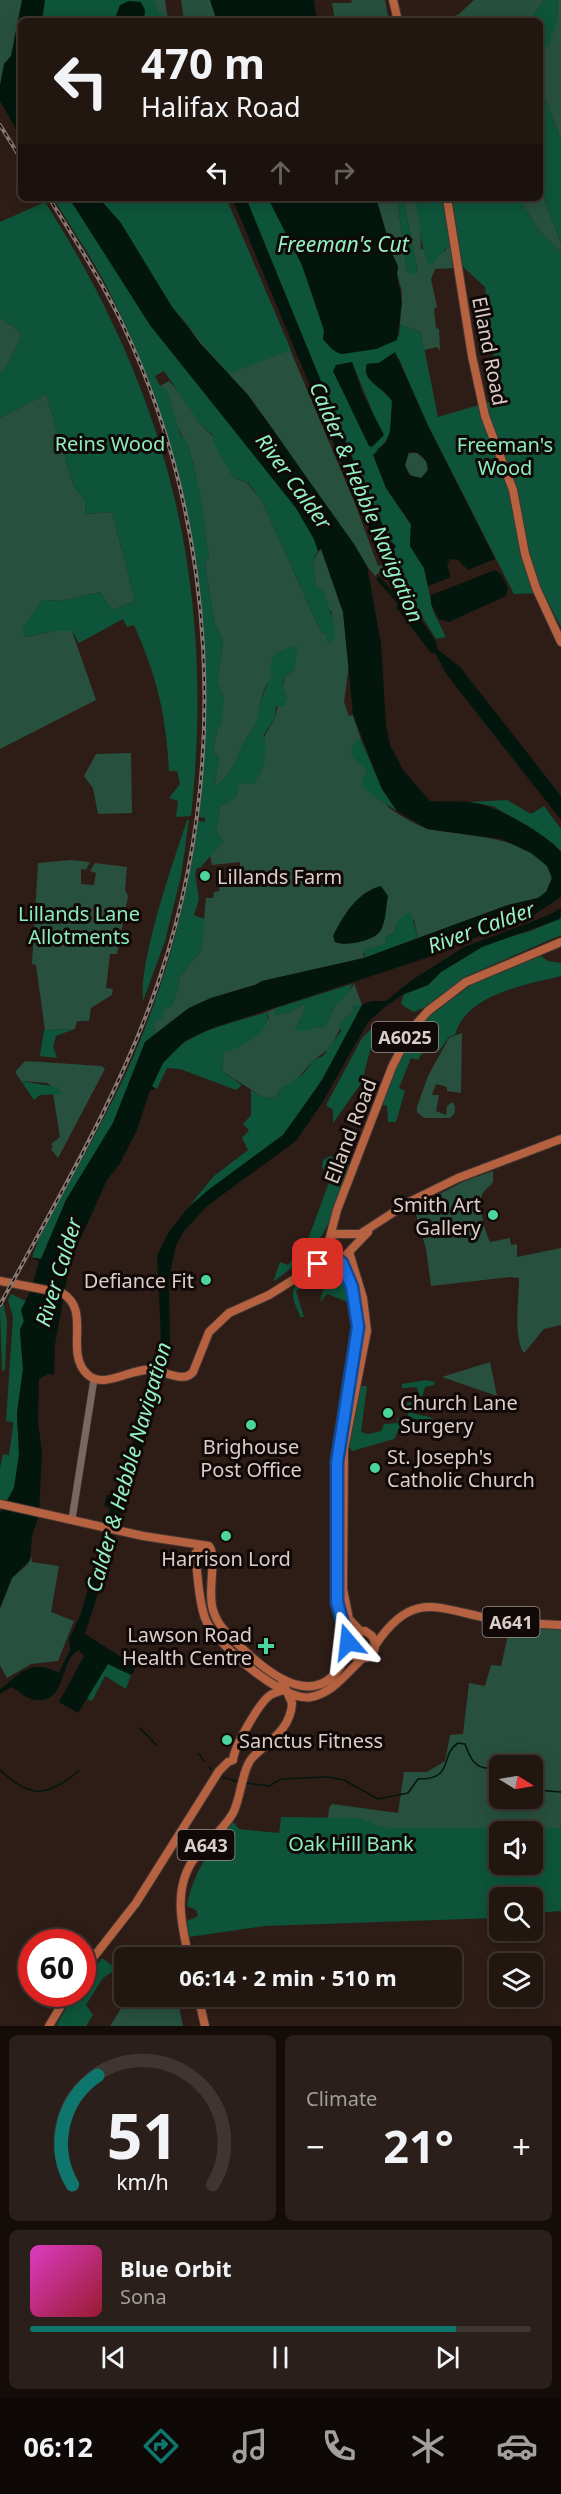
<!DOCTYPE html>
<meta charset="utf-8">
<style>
:root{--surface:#221611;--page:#2a1f1a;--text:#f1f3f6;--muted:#a29f9f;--line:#3f3531;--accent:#0f766e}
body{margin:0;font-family:"Noto Sans",sans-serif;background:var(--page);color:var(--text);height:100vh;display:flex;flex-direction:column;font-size:22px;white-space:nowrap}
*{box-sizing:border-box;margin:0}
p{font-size:20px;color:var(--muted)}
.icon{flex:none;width:33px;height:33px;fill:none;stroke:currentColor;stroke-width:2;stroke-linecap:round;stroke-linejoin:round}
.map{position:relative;height:2026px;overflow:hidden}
.drawer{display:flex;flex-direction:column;gap:9px;padding:9px;background:#130c09;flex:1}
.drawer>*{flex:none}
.hud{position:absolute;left:18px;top:18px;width:525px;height:183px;border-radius:9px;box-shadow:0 3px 15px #0003,0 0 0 2px var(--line);background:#221611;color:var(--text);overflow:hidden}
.needle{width:39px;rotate:101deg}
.fabs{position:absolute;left:489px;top:1755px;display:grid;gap:12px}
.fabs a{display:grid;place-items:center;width:54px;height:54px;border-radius:9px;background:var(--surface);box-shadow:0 3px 15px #0003,0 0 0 2px var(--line);font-size:30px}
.speed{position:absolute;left:18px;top:1929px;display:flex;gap:12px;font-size:30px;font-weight:700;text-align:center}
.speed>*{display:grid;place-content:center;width:78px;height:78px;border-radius:50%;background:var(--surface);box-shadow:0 3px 15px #0003,0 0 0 2px var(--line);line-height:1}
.speed .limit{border:9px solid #d22;background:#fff;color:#111}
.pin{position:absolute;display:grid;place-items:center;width:51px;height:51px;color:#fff;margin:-26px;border-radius:12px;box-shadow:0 3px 9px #0006}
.me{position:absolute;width:66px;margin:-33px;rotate:343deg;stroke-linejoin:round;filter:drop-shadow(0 0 4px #0008)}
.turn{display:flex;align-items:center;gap:21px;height:126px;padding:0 24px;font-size:27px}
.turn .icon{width:78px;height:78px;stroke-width:2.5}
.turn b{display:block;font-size:42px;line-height:51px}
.lanes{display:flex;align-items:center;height:57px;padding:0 24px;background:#0003;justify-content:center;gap:30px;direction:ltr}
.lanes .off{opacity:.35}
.big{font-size:45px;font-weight:700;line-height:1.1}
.drawer .tile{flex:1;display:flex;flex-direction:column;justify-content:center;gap:9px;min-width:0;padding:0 21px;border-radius:9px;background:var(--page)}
.drawer .dial{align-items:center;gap:0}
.dial svg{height:156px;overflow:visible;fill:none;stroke:var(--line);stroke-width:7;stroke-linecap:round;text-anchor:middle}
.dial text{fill:var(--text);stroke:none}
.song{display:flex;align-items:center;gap:18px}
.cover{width:72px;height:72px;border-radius:9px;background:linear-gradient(135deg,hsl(310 70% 55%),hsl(350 70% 35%))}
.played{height:6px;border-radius:3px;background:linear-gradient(90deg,var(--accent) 85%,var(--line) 85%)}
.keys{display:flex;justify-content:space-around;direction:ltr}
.heat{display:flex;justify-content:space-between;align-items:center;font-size:33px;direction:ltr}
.drawer .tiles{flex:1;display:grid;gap:9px;grid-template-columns:1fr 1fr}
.tile:last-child{grid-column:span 2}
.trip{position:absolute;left:114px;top:1947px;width:348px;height:60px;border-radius:9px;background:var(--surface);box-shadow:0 3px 15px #0003,0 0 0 2px var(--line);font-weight:700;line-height:60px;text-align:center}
.tabs{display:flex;height:96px;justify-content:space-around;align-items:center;background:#0e0907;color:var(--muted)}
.tabs .icon{width:42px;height:42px}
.tabs .selected{color:var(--accent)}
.tabs b{font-size:27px;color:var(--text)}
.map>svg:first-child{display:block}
.green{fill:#28503e;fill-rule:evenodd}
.forest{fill:#0d543a;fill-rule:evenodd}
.water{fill:#03160d;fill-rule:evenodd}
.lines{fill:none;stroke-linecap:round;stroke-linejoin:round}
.stream{stroke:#03160d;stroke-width:1.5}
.minor-casing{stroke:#443733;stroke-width:8}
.major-casing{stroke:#443733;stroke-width:10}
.minor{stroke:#7c6760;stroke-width:7}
.major{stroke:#b66140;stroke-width:8}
.rail-casing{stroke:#867873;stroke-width:4}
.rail{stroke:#110907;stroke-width:1.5;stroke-dasharray:4.5;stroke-linecap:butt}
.route-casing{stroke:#114b97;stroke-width:15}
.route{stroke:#1a73e8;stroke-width:10}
.poi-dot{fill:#4bd49b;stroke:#110907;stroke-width:2}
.labels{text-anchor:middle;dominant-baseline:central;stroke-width:6;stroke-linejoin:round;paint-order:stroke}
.shield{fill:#110907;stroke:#9e9390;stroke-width:1.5}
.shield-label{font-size:18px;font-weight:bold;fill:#daceca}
.street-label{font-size:20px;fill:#daceca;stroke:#110907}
.park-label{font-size:20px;fill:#8cebbe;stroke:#110907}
.poi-label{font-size:20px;fill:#daceca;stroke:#110907;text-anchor:start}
.water-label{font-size:21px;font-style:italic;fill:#93f1c4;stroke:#110907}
</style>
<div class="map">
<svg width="561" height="2026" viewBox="0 0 561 2026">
<rect width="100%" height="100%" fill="#2e1d17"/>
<path class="green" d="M0 0H165L168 21H21V110L0 94Z
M181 0H210L217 21H184Z
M352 0H385L389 21H335L332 3H351Z
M474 0H544L529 21H443L459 14Z
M558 0H561V140L540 85V45L543 48 557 22Z
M540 188 561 243V253L541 233 518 198H540Z
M99 198H226L354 501 378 566 384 564 388 573 385 574 383 569 375 576 367 566 273 429 248 395 200 343Z
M376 198H397L407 271 418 272 403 198H423L416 204 420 222 421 249 444 252 450 244 453 268 435 269 431 279 437 307 434 309 436 328 439 329 440 351 437 347 424 350 421 332 400 325 402 292 397 274 398 266 393 256Z
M0 318 17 329 21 337 7 366 0 373Z
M169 381 187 401 201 425 213 436 233 477 247 483 262 501 321 632 327 634 332 643V613L326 604 324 592 316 586 313 561 321 548 343 612 349 665 344 702 349 716 353 715 361 740 356 741C361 755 380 802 392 810 403 817 417 826 429 829 459 836 545 836 552 878L546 892 538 898 508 905 418 938 414 920 397 923 394 933 385 937V944L363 954 364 958 262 981 255 985 211 998 189 1008 155 1034 154 1023 162 1017 164 1009 172 1006 179 985 178 978 201 951 206 898H213L214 892 219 891 220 884H233L234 878H240V862L212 865 210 855 223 841 216 831 220 806 236 797 238 783 275 718 285 676 295 669C287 672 276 675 270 681 260 690 261 710 256 723 253 730 247 736 244 743 236 761 230 776 214 788L219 758 213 750 224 698 217 682 223 641 214 621 205 563 209 557C204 522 199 486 190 452 187 441 180 434 176 423 172 411 171 393 160 386Z
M46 394 74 487 85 500 86 514 112 512 135 601 112 610 100 592 65 600 41 601 26 637 54 631H72L96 700 0 749V418Z
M409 453H417L427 462 428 470 424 477C413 481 409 474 405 465Z
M131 753 132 813 98 814 93 788 84 776 96 754Z
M71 860 90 862 86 870 81 869V884L94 885 96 873 90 871 95 863 127 867 125 890 128 896 117 954H110L106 988 113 989 112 995 91 1008 89 1021H77L75 1029 45 1030 36 965 32 964 38 863Z
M354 983 362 1005H354L353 1012 345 1019 330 1048 314 1060 294 1082 281 1088 274 1099 261 1096 222 1071 224 1052 269 1018 267 1012 276 1008 275 1015 290 1012 304 1004 305 1010 295 1030 325 1026 335 1005 352 988Z
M462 1033 461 1093 447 1091V1087L436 1084 432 1095H439L436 1111 446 1115 447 1106 452 1102 455 1106V1113L450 1118H424L417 1112V1107L428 1076 449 1038Z
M25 1061 102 1066 105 1069 58 1158 51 1149 53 1147 51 1144 60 1137 53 1094H61L47 1083 21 1081 15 1072Z
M493 1171V1182C490 1187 486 1188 483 1193 477 1204 485 1232 490 1242L510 1238 511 1245 517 1244V1257L561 1248V1325L544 1329 524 1353C513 1338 519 1297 519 1278L510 1277 431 1286 426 1249 414 1207 465 1181Z
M490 1362 497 1396 442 1377Z
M31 1556 32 1562 59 1566 51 1612 74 1621 58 1661 31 1664 7 1678 0 1665V1608L12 1578 28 1564Z
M511 1622 561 1625V1868L324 1865 329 1808 332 1804 398 1813 404 1772H427L445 1761 450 1735 463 1734 469 1683 485 1686 491 1665 501 1666ZM500 1766H532V1798H500ZM500 1832H532V1864H500Z
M129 1996 177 1997 183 2026H110Z"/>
<path class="forest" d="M45 0H154L158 12 167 17 168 21H42Z
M544 0H558L557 22 548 47 543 48 540 45V21H529Z
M540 85 561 140V243L540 188Z
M53 198H69L73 203 150 325 296 508 314 539 318 551 313 561 316 586 324 592C326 607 342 628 332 643L326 641 327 634 321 632 262 501 248 483 233 477 213 442V435L201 425 164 371 155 376 160 386 167 390 180 434 186 440 190 452 201 499 209 557 205 563 214 621 223 641 217 682 224 698 222 724 217 731 213 750 219 758 214 787C231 776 236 759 244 742 248 735 254 729 256 721 261 706 261 692 271 679 269 656 274 650 297 646L295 669 285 676 282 685 288 698 284 706H276L275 718 264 735C268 751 264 773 253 784L239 783 236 797 220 806 216 831 223 841 201 867 197 868 195 874 199 899 194 915 205 919 201 951 178 978 179 985 172 1006 164 1009 163 1017 154 1023 155 1034 145 1042 113 1123 66 1200 41 1259 32 1257 39 1238C78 1164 123 1091 151 1012 174 950 189 886 198 821L205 822V818L199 817C217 634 194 461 111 295 94 261 73 230 53 198Z
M99 198H226L291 350 229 374 172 307 121 223Z
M246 198H268L302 265 324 330 399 336 400 325 421 332 438 417 499 399 485 287 462 266 452 198H518L541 233 561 253V627L543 593 514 594 428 425 429 428 399 359 391 355 379 363 367 364 366 373 392 401C391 418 394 440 377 449L386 488 411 525 410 546 424 568 433 611 446 637 436 639 407 592 393 550 396 546 390 541 356 467ZM352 362 373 413 357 419 333 371Z
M397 198H403L418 272 412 274 407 271Z
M423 198H442L450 244 430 266C419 246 421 226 416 204Z
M45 202C169 396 216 586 191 816L176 817 178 801 169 798 180 784 177 771H169C166 714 157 677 134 625L127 627 123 619 79 643 72 631H54L25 637 22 629 41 601 65 600 100 592 112 610 135 601 112 512 86 514 85 500 74 487 46 394 0 418V373L7 365 21 337 17 329 0 318V222Z
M356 740H361L382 789 397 811 372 795 362 785V778L368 770C358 763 344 756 356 740Z
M507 800 531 814 544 806 561 829V852L554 844 493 806 468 802Z
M187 820H189L181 876 165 941 143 1001C139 959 173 863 187 820Z
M411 913 418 938 364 958 366 949 385 944V937L394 933 397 923 405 914Z
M561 918V935L467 976 424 1008 413 1012 401 1004 404 994 428 985 441 972 490 942 531 931Z
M541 956 548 961 561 963V976C525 985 466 994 455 1035L449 1037 439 1051 427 1044 418 1060 411 1058 399 1088 405 1091 396 1122H388L387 1106 382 1105 405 1045 425 1019 471 985Z
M352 984 350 992 335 1005 325 1026C311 1027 311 1033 295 1030L305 1010 304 1004 290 1012 274 1016 276 1008Z
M354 1005H362C339 1050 316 1096 283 1135L190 1205 214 1176 248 1150 242 1138 249 1130 243 1124 251 1115V1090L261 1096 274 1099 281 1088 303 1074 314 1060 323 1056 341 1031 339 1024 353 1012Z
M267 1012C273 1032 240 1049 224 1052L222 1071 242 1085 236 1090 180 1069 167 1068 157 1089 152 1086C156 1079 158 1071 162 1064 185 1030 231 1024 267 1012Z
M372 1028 375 1031 362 1082 333 1123V1110L326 1105 362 1038Z
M75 1029 56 1036 53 1047 57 1058 40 1056 44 1030Z
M21 1081 57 1087 62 1094 40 1095 34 1100Z
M330 1156 349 1165C328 1227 329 1242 273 1282L280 1262 288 1265 307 1242 329 1182 322 1178 326 1173 322 1167 323 1160Z
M333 1257 345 1273 353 1304 327 1294 320 1302 328 1271 296 1291 304 1317H300C298 1309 292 1301 293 1293 294 1277 321 1265 333 1257Z
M11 1294 26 1301 21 1310 24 1321 20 1330 23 1369 17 1413 19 1455 14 1488 7 1500 0 1499V1468L3 1454 9 1455 13 1426V1422L6 1421 13 1317 8 1300Z
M3 1302 7 1321 5 1370 2 1371 0 1308Z
M426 1380 435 1382 434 1385 425 1387 421 1400 412 1406V1413C428 1418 431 1413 443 1429L441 1435 414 1419 399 1429 394 1439 352 1451 349 1446 360 1386H367L361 1432 368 1434 381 1431 384 1424 398 1423 397 1419 408 1417 407 1403 420 1400 417 1387 402 1388V1384Z
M107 1663 131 1675 126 1689 105 1676 92 1701 87 1699Z
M281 1817 360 1818 381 1827 398 1828H561V1911L533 1913 532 1898H500L499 1917 495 1918 265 1926 189 1937 187 1921 198 1916 196 1910 187 1906C193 1872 211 1848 233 1822L239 1829 279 1833ZM500 1832H532V1864H500Z
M102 1958 117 1969 103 1978 86 2005 93 2015 86 2026H56L74 1994H82L83 1983Z"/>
<path class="water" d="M22 0H45L42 21H21V70L16 84 21 110V138L0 101V85L4 64 11 56Z
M210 0H314L317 21H217Z
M129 1 141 2 145 10 144 21H114L120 5Z
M69 198H99L121 223 172 307 200 343 248 395 354 544 367 566 381 643 386 725 390 745 403 770 430 801C443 802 455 801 468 802 493 803 545 833 561 852V897L526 920 463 942 426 958 210 1029 185 1041 163 1063 152 1086 156 1089 150 1090 137 1130 119 1165 107 1180 70 1262 55 1345 54 1375 48 1374 39 1379 38 1421 42 1453 39 1515 32 1536 30 1560 12 1578 0 1608V1514L14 1488 19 1455 17 1413 23 1369 20 1330 24 1321 21 1310 31 1290 39 1261 31 1258 41 1259 66 1200 113 1123 145 1042 189 1008 211 998 255 985 262 981 364 958 508 905 538 898 546 892 552 878 547 866 531 853 501 839 427 829 397 811 382 789 353 715 343 612 321 549 318 551 314 539 296 508 150 325Z
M232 198H246L356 467 390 541 396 546 391 554 417 614 435 640 438 650 460 667 561 796V820L447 675 435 653H431L396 607 398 604 376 579 379 576 392 590H398C400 570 385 560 376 545Z
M268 198H376L393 256 398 266 397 274 402 303 397 340 376 349 343 354C335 354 328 345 323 339L324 330 302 265Z
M395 352 429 428 495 559 468 570 458 560 450 559 447 565 451 577 428 586 424 568 410 546 411 524 386 488 373 455 386 442 390 432 392 401C387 389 360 382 367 364L379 363ZM414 452C424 454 427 461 428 470L421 478 409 475 405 465 408 453Z
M352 362 363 394 384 435 372 447 369 446 333 371 336 365Z
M495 570 502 575 508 589 506 596 449 622 439 619 431 604V595Z
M381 886 388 896C386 906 386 921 381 930 375 941 345 947 335 942L333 936C343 916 357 892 381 886Z
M561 908 560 919 482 947 441 972 428 985 402 995 385 1007 368 1022 322 1103 296 1141 207 1206 184 1231 176 1245 169 1279 170 1350 167 1362 160 1369 159 1386 146 1438 126 1507 113 1527 114 1543 85 1634 134 1665V1672L131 1675 108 1664 78 1713 59 1702 84 1656 79 1650C58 1659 69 1708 31 1699 24 1697 18 1690 11 1687L0 1694V1689C13 1681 23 1665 41 1667 48 1667 53 1671 59 1672L70 1650 69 1639 81 1614 110 1508 104 1506 107 1495H114L138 1427 150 1373H154L161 1340 157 1255 168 1233 186 1210 208 1190 283 1135 322 1080 362 1005 371 1001H386L412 980 464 947 549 915Z"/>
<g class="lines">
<path class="stream" d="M140 1728 157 1746
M199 1754 204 1761
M209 1767 211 1770
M0 1770C31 1799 46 1797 79 1771
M222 1777 239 1782
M247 1783 269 1786 281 1779 327 1777 344 1780 378 1799 408 1793 418 1779C455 1780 439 1755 458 1743L465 1744C470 1758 475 1770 492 1768L497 1760 512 1766
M532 1785 536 1790 561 1792"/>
<defs>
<path id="minor" d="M72 1519 94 1379"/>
<path id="major" d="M393 0 398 21
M447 198 472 356 485 416 513 490 525 554 536 588 561 642
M330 1237 337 1210 392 1067 411 1030 428 1011 466 982 561 942
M349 1252 363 1298 367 1331 344 1449 343 1589 349 1619 360 1631
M346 1255 368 1232
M335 1256 342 1263 352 1287 359 1327 337 1463V1602L350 1653C364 1666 382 1653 372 1636L365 1631 356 1632 348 1642
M302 1269 327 1245 333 1234H360L411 1201 458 1178 561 1139
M0 1281 62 1293C92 1310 64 1352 87 1374 104 1391 133 1366 154 1370 166 1372 184 1383 193 1372L209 1332 229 1313 269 1295 333 1255
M0 1504 143 1536 209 1546C218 1557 206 1593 214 1613 219 1628 232 1638 243 1649 276 1681 324 1713 348 1651
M202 1545 195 1554C198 1574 198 1599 205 1618 213 1642 284 1703 311 1697 333 1693 346 1673 362 1659
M376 1644C413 1589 438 1609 492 1619 515 1623 538 1624 561 1625
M233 1760C234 1747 258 1705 269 1696 272 1693 279 1692 283 1690
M189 1958C181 1924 172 1885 197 1855 208 1842 224 1829 233 1813 241 1798 242 1768 253 1757 269 1741 291 1729 292 1703L282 1681
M82 1972 136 1903 219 1771 228 1762 233 1760
M198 1996 205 2026
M49 2026 68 1994"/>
</defs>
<use href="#minor" class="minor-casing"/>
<use href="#major" class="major-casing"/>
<use href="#minor" class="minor"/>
<use href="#major" class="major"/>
<defs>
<path id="rail" d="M0 125 21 159
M0 1305C57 1199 120 1095 159 980 230 769 218 523 121 321 100 278 74 238 49 198"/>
</defs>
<use href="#rail" class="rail-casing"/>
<use href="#rail" class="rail"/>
</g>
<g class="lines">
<defs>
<path id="route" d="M318 1264 333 1255 342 1263 352 1287 358 1327 337 1462V1602L348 1642"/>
</defs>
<use href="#route" class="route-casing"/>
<use href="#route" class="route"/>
</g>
<g class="poi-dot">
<circle cx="205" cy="876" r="6"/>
<circle cx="493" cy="1215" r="6"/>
<circle cx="206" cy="1280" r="6"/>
<circle cx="388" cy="1413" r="6"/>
<circle cx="251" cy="1425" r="6"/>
<circle cx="375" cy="1468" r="6"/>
<circle cx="226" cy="1536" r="6"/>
<path d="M263 1637h6v6h6v6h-6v6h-6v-6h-6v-6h6z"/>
<circle cx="227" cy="1740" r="6"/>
</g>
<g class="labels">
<g class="shield">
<rect x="372" y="1022" width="66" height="30" rx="4.5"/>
<rect x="482.5" y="1607" width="57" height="30" rx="4.5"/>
<rect x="177.5" y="1830" width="57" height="30" rx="4.5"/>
</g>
<g class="shield-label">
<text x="405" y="1037">A6025</text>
<text x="511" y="1622">A641</text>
<text x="206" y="1845">A643</text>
</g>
<g class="street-label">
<text transform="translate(490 351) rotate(79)">Elland Road</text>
<text transform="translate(350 1131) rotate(-69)">Elland Road</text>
</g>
<g class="park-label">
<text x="110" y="443">Reins Wood</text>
<text x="505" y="444">Freeman's<tspan x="505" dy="23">Wood</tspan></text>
<text x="79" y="913">Lillands Lane<tspan x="79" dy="23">Allotments</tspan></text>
<text x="351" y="1843">Oak Hill Bank</text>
</g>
<g class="poi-label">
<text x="217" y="876">Lillands Farm</text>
<text x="481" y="1204" text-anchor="end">Smith Art<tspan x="481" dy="23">Gallery</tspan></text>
<text x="194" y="1280" text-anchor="end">Defiance Fit</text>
<text x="400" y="1402">Church Lane<tspan x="400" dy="23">Surgery</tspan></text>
<text x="251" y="1446" text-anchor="middle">Brighouse<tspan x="251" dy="23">Post Office</tspan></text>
<text x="387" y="1456">St. Joseph's<tspan x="387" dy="23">Catholic Church</tspan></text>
<text x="226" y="1558" text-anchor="middle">Harrison Lord</text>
<text x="252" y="1634" text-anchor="end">Lawson Road<tspan x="252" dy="23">Health Centre</tspan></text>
<text x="239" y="1740">Sanctus Fitness</text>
</g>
<g class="water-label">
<text x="343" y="244">Freeman's Cut</text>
<text transform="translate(294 481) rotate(54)">River Calder</text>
<text transform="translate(367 502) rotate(67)">Calder &amp; Hebble Navigation</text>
<text transform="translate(481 927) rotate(-20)">River Calder</text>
<text transform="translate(58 1272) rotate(-73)">River Calder</text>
<text transform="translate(128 1467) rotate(-74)">Calder &amp; Hebble Navigation</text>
</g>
</g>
</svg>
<div class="fabs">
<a><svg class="needle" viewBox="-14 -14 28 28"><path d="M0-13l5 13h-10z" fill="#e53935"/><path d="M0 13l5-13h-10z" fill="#a29f9f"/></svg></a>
<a><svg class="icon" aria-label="sound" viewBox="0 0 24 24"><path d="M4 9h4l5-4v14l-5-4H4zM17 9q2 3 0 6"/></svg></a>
<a><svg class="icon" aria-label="search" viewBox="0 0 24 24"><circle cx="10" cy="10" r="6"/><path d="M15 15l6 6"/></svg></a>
<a><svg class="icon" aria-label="layers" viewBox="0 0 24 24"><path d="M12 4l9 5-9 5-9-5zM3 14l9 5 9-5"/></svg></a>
</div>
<div class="speed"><div class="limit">60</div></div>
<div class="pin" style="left:318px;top:1264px;background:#d93025"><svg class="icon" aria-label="arrive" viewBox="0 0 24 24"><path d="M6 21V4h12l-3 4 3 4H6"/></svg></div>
<svg class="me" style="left:348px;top:1642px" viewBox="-20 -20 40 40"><path d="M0-17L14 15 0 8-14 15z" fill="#1a73e8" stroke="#fff" stroke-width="4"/></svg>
<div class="trip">06:14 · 2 min · 510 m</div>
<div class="hud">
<div class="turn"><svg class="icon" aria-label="left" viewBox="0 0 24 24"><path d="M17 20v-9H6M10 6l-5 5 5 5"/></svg><div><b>470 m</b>Halifax Road</div></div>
<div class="lanes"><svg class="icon" aria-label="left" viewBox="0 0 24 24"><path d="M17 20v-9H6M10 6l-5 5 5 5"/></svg><svg class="icon off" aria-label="ahead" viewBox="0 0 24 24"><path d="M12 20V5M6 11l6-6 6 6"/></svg><svg class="icon off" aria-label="right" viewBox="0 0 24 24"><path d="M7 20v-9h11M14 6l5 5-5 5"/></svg></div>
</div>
</div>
<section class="drawer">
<div class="tiles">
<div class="tile dial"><svg viewBox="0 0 100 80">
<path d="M14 69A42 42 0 1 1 86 69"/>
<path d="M14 69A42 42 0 0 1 27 13" stroke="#0f766e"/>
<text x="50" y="56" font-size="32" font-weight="700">51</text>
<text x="50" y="72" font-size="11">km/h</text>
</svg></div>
<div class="tile"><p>Climate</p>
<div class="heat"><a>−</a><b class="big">21°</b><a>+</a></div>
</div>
<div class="tile">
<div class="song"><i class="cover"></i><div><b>Blue Orbit</b><p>Sona</p></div></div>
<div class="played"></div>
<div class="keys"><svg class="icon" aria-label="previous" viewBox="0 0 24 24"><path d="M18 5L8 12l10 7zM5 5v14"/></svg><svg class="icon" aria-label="pause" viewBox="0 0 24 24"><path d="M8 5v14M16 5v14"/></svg><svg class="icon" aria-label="next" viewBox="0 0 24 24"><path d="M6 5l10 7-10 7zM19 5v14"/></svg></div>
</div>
</div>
</section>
<nav class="tabs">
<b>06:12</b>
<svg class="icon selected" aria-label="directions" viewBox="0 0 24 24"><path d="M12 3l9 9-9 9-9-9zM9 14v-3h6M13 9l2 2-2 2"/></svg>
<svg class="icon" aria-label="music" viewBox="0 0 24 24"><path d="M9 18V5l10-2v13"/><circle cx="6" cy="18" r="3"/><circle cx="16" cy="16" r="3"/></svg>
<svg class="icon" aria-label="phone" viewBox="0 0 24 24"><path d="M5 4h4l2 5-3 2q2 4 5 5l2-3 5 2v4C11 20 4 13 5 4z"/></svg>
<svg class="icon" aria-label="climate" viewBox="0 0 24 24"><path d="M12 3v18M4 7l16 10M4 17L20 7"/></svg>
<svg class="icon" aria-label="car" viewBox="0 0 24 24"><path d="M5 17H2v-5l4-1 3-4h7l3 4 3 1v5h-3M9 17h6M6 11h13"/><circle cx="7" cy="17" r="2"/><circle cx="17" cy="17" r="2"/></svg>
</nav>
